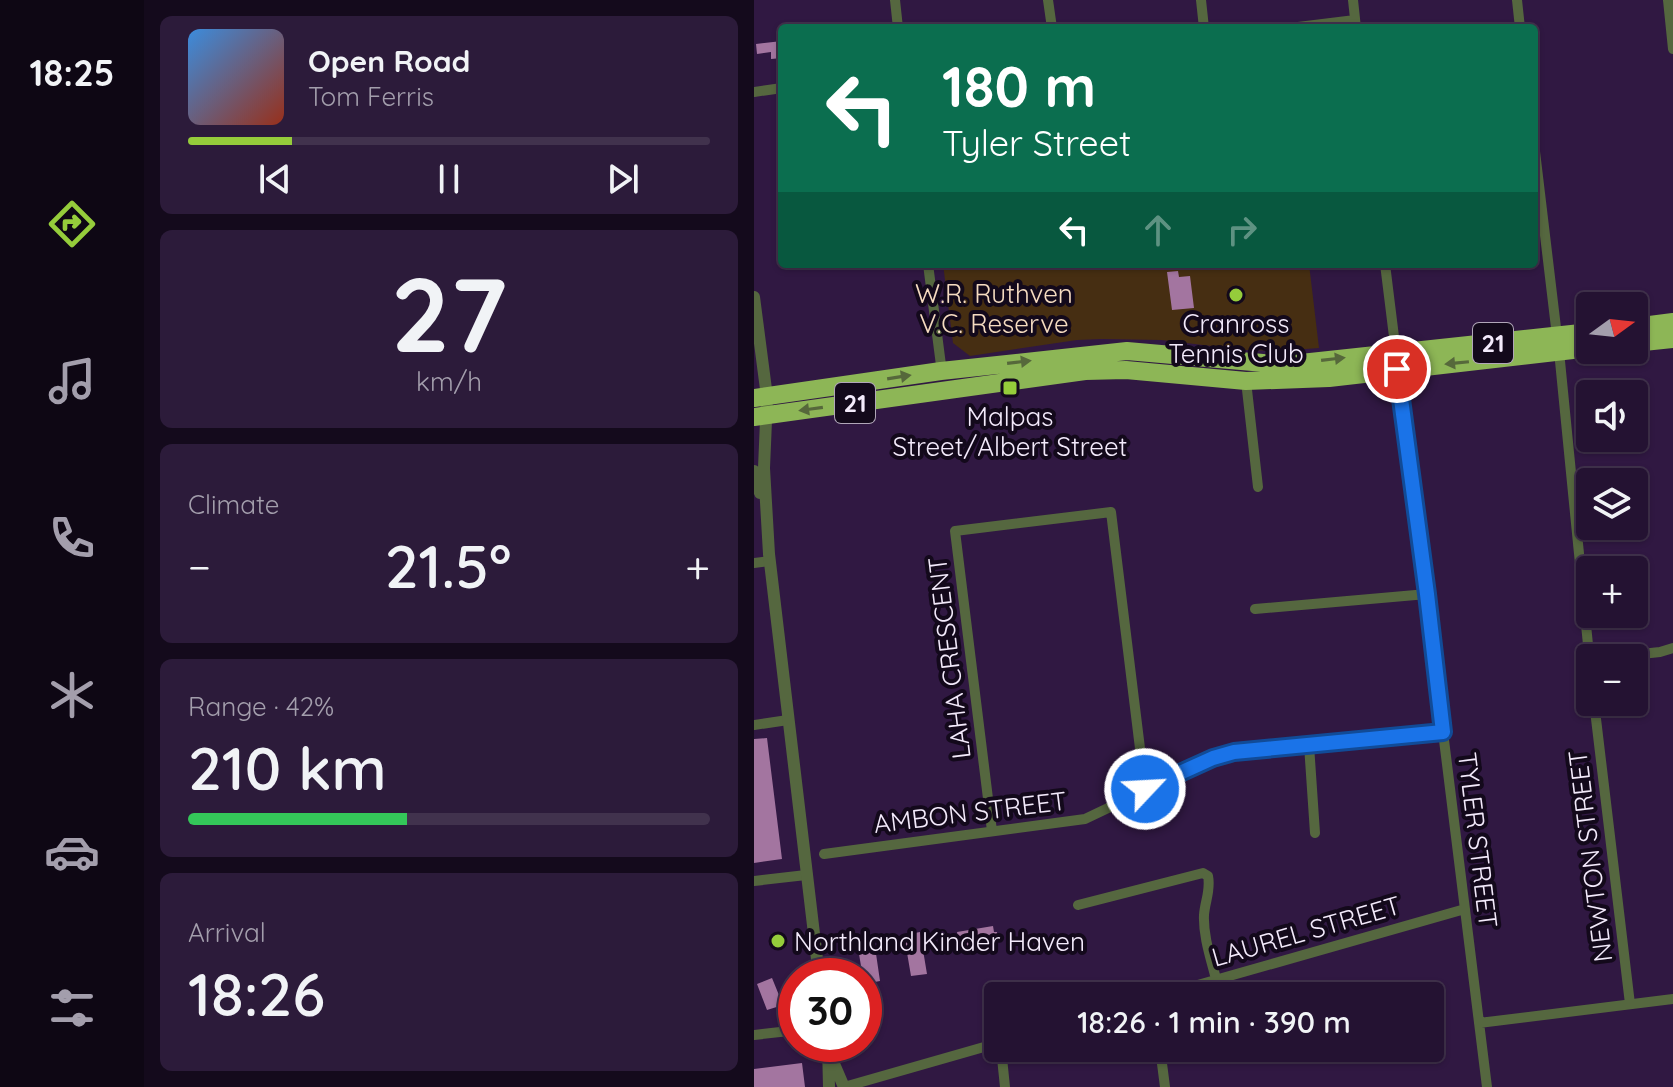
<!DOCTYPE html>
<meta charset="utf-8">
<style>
:root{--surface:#241232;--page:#2c1b3a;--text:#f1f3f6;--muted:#a39eac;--line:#41324d;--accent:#95cc3b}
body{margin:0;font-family:Quicksand,sans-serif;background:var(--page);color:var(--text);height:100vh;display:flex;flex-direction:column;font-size:30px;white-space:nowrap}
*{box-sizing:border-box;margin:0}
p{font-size:26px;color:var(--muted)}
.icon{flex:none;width:44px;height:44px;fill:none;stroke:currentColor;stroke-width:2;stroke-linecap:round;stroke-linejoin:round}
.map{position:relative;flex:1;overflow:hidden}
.sheet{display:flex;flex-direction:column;gap:16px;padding:16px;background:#140a1c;width:610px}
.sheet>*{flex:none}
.banner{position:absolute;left:24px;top:24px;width:760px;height:244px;border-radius:8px;box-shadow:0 2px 6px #0004,0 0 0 2px var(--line);background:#0b6e4f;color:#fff;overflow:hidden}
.needle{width:52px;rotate:75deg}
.buttons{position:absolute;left:822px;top:292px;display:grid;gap:16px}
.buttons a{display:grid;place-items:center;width:72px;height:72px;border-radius:8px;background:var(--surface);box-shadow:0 2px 6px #0004,0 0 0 2px var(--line);font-size:40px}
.speed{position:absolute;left:24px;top:958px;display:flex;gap:16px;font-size:40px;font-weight:700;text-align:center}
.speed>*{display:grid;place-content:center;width:104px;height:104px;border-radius:50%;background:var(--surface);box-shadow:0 2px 6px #0004,0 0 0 2px var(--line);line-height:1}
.speed .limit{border:12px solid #d22;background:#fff;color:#111}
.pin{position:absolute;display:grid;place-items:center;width:68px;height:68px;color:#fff;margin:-34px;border:4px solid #fff;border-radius:50%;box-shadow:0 2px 8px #0007}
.me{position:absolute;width:88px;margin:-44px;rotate:65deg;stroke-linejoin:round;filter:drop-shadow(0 0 6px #0008)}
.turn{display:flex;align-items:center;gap:28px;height:168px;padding:0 32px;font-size:36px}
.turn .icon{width:104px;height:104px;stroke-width:2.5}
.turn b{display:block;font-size:56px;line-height:68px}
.lanes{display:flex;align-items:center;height:76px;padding:0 32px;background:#0003;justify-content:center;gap:40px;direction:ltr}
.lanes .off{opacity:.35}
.big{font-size:60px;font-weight:600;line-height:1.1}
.sheet .tile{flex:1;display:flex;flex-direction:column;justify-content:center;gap:12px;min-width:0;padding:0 28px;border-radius:12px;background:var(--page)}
.sheet .dial{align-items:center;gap:0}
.dial b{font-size:104px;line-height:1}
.song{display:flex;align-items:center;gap:24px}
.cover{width:96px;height:96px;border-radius:12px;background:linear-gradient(135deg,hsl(210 70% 55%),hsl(10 70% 35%))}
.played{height:8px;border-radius:4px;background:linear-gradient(90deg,var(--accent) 20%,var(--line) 20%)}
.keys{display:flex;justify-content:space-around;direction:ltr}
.heat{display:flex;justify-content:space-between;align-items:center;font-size:44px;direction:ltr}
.charge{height:12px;border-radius:6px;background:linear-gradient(90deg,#34c759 42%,var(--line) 0)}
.trip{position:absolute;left:230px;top:982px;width:460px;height:80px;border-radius:8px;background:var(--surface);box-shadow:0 2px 6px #0004,0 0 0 2px var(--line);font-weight:600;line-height:80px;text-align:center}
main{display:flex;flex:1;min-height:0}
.menu{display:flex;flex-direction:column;width:144px;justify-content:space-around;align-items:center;background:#0e0714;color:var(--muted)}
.menu .icon{width:56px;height:56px}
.menu .active{color:var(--accent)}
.menu b{font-size:36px;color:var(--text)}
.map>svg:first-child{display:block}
.green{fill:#462e12}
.building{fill:#a375a0}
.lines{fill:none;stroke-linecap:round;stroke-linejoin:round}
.minor{stroke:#55673f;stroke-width:10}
.tertiary{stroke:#55673f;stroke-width:12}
.trunk{stroke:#8db656;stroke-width:18}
.oneway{fill:#56683b}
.route-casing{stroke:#114b97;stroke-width:20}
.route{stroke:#1a73e8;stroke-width:14}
.poi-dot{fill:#95cc3b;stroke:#13091b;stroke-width:3}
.labels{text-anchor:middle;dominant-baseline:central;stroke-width:8;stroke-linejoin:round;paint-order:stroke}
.shield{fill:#13091b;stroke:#b0a6b8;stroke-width:2}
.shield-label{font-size:24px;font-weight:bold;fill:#f3eafb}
.park-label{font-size:26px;fill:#f6dcc1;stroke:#13091b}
.poi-label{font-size:26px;fill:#f3eafb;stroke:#13091b}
.street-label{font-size:26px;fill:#f3eafb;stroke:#13091b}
</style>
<main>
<nav class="menu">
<b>18:25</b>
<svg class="icon active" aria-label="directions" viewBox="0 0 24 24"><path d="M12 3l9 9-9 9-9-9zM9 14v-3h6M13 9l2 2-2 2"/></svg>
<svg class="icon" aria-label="music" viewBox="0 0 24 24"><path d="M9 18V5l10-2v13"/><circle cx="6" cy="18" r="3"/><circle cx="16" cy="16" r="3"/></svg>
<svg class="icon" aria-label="phone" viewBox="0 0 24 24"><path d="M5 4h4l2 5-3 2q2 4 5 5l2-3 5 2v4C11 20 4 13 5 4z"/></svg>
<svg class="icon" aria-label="climate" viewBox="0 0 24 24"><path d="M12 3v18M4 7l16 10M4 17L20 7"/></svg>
<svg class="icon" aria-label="car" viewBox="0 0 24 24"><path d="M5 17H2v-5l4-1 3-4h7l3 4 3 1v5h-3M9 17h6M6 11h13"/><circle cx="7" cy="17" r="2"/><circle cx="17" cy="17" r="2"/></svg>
<svg class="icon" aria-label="filters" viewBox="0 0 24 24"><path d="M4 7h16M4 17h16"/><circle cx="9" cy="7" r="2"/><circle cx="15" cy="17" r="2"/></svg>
</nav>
<section class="sheet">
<div class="tile">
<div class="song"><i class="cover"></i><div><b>Open Road</b><p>Tom Ferris</p></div></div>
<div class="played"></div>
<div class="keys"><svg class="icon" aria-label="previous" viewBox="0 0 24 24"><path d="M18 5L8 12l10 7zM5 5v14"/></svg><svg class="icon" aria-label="pause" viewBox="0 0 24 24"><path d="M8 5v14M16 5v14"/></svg><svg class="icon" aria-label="next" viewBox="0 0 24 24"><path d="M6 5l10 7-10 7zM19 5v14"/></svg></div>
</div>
<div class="tile dial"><b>27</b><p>km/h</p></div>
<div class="tile"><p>Climate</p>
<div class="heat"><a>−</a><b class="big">21.5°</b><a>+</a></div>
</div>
<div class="tile"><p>Range · 42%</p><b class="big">210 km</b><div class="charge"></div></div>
<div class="tile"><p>Arrival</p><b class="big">18:26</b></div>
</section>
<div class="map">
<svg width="919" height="1087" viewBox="0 0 919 1087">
<rect width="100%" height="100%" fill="#301842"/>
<path class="green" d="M189 264H555L565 348 525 351 491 350 407 340 348 339 323 340 216 356 199 343Z"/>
<path class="building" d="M28 41V58L17 59V52L3 54 2 44Z
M424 271 425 277 436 276 440 308 418 310 413 272Z
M13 738 28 859 0 863V739Z
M239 926 240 932H243L244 942 202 948 201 938 204 937 203 932Z
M166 932 173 974 157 976 150 935Z
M120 940 126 981 110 984 103 942Z
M18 978 29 1005 13 1010 3 984Z
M48 1063 51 1087H0V1069Z"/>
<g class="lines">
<path class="minor" d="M141 0 144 28
M294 0 298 28
M447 0 450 28
M599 0 602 28
M763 0 766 28
M914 0 919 49
M536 28 601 20
M0 92 28 88
M780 143 803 336
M174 264 188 373
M631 264 733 1087
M805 351 836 665
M492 381 504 487
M0 563 16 561
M501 609 673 594
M850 658 906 652 919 648
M840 702 876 1004
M0 725 34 720
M555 745 561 833
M238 831 201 531 357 512 391 789
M70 854 331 819 459 758 480 752 689 732
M0 881 52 875
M324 905 449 873 454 876C457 890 451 901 450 915 449 936 457 959 462 979
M405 996 711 909
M725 1023 919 999
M0 1035 35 1031
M247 1048 251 1087
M406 1048 411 1087
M90 1087 244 1043"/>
<path class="tertiary" d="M0 297 13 397 10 468 15 554 65 976
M0 471 6 493
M74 1044 75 1087
M78 1059 90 1087"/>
<path class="trunk" d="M880 327 919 322
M880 343 919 339
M0 398 187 371 373 351 521 364 547 363 836 332
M0 417 331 371 372 370 492 381 575 378 836 348"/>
</g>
<defs><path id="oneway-solid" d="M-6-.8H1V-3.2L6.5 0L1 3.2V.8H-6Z" transform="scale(2)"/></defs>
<g class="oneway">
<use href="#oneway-solid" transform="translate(579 359) rotate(-7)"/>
<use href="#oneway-solid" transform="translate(265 362) rotate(-7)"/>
<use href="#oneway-solid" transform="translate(703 363) rotate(174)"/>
<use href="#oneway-solid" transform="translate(145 377) rotate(-9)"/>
<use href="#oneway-solid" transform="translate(57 409) rotate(172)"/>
</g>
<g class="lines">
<defs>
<path id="route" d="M391 789 459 758 480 752 689 732 673 594 643 369"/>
</defs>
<use href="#route" class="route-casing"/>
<use href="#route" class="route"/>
</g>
<g class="poi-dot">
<circle cx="482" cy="295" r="8"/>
<rect x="248" y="380" width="16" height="16" rx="4"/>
<circle cx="24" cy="941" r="8"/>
</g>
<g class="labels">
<g class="shield">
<rect x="719" y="323" width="40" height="40" rx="6"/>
<rect x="81" y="383" width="40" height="40" rx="6"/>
</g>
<g class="shield-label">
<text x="739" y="343">21</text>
<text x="101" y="403">21</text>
</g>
<g class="park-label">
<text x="240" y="293">W.R. Ruthven<tspan x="240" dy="30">V.C. Reserve</tspan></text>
</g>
<g class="poi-label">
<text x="482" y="323">Cranross<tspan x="482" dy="30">Tennis Club</tspan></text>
<text x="256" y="416">Malpas<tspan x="256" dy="30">Street/Albert Street</tspan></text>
<text x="40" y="941" text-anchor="start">Northland Kinder Haven</text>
</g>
<g class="street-label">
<text transform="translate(195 658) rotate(-97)">LAHA CRESCENT</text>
<text transform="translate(216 812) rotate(-7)">AMBON STREET</text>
<text transform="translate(724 840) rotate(83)">TYLER STREET</text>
<text transform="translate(836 856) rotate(-97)">NEWTON STREET</text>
<text transform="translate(552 931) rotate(-16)">LAUREL STREET</text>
</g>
</g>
</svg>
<div class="buttons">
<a><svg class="needle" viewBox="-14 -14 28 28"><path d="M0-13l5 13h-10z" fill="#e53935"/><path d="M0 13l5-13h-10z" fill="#a39eac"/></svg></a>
<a><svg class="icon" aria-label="sound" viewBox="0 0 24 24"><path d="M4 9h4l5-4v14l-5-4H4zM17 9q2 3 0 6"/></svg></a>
<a><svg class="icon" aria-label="layers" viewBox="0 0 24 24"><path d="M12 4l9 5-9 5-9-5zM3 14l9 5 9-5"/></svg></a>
<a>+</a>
<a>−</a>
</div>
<div class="speed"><div class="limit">30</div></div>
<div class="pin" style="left:643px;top:369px;background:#d93025"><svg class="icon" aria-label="arrive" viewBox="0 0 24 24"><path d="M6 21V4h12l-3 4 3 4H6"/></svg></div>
<svg class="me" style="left:391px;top:789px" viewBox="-20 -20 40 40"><circle r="17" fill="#1a73e8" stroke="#fff" stroke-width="3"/><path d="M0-11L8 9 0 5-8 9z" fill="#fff"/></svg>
<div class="trip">18:26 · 1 min · 390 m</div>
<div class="banner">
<div class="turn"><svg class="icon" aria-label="left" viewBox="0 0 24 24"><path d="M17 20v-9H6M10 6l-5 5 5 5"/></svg><div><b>180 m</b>Tyler Street</div></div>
<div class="lanes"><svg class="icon" aria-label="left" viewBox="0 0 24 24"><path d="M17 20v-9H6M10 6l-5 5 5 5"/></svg><svg class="icon off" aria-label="ahead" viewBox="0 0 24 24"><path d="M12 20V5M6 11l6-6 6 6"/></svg><svg class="icon off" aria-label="right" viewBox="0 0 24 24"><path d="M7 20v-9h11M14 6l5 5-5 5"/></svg></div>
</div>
</div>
</main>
